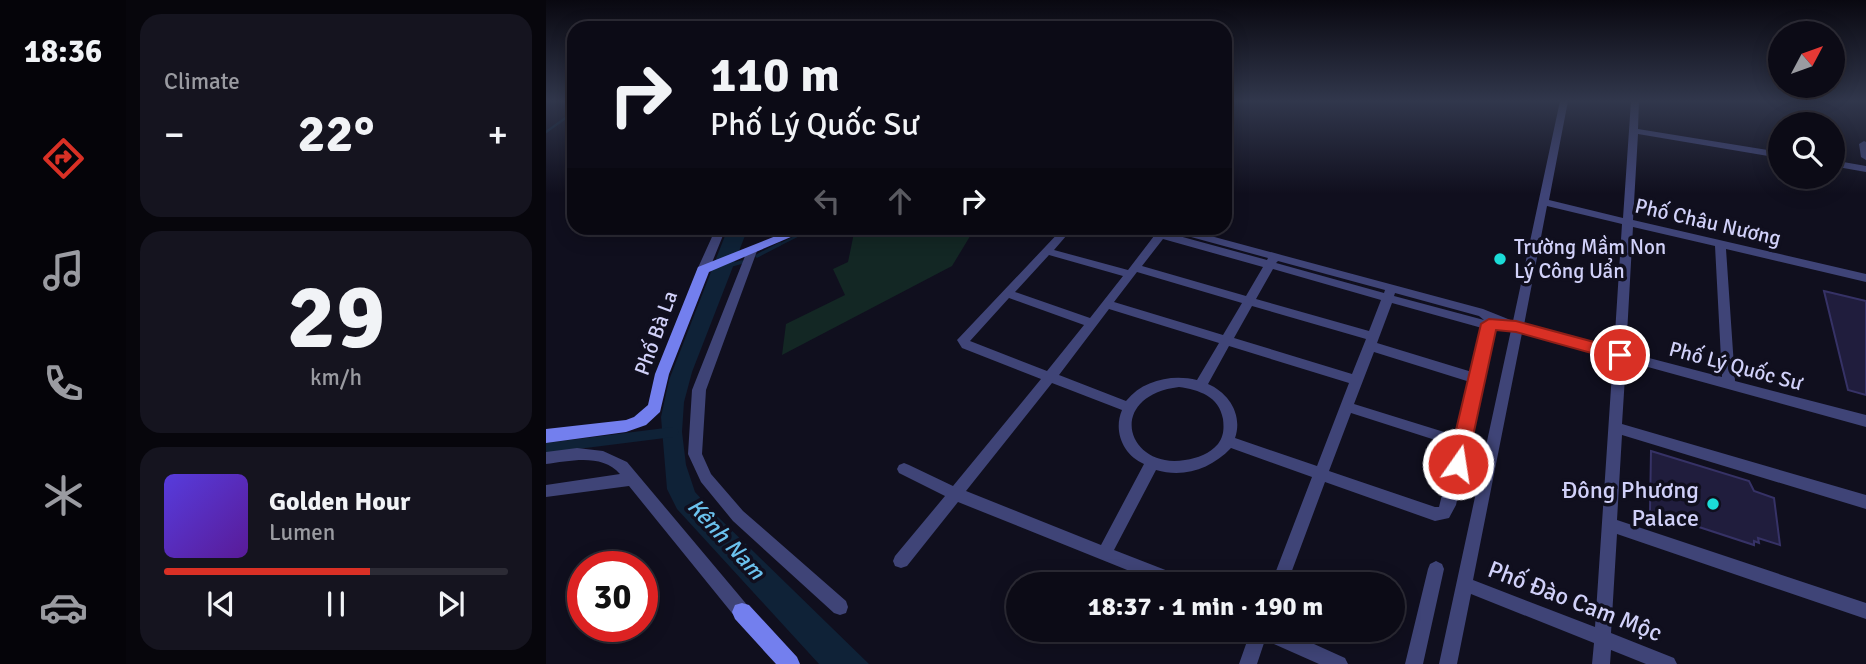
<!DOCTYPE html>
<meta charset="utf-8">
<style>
:root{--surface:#0c0b16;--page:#15141f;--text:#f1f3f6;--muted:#9a9ba1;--line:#2c2b35;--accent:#d93025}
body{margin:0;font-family:Signika,sans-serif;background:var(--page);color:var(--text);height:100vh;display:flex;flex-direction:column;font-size:26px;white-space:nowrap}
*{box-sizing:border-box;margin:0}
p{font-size:23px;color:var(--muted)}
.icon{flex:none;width:38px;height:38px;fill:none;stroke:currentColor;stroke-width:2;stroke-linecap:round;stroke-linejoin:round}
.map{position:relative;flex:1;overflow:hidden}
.details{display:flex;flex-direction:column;gap:14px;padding:14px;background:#07060c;width:420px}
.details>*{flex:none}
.guide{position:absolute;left:21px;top:21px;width:665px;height:214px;border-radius:21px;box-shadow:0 4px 18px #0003,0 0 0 2px var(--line);background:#0c0b16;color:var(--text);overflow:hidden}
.needle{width:46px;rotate:49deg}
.tools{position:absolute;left:1222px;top:21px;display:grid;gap:14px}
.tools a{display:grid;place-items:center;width:77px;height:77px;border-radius:50%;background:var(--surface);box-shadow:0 4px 18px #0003,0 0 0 2px var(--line);font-size:35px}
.speed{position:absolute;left:21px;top:551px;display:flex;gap:14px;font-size:35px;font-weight:700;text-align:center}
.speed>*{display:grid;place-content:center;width:91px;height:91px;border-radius:50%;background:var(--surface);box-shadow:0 4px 18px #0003,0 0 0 2px var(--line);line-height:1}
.speed .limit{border:10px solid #d22;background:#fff;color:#111}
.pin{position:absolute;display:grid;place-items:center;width:60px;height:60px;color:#fff;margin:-30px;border:4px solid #fff;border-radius:50%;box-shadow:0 2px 7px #0007}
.me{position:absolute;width:77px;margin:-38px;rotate:13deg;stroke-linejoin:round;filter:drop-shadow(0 0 5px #0008)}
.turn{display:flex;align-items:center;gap:24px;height:147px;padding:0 28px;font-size:32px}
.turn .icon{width:91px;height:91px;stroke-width:2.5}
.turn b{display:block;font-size:49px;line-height:60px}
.lanes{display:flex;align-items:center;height:66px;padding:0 28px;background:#0003;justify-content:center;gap:35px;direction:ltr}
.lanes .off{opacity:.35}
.big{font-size:52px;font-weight:800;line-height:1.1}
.details .widget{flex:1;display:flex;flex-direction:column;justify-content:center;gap:10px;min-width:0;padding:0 24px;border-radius:21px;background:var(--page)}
.details .dial{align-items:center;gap:0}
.dial b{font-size:91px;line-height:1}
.song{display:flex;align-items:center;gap:21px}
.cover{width:84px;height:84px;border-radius:10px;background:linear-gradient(135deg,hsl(250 70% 55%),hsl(270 70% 35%))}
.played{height:7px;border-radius:4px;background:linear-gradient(90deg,var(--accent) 60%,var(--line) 60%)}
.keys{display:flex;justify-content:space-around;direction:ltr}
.heat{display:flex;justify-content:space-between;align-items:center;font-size:38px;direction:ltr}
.trip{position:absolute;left:460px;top:572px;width:399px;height:70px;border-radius:35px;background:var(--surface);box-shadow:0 4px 18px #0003,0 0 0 2px var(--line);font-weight:800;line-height:70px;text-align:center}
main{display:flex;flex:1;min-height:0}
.tabs{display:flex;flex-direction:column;width:126px;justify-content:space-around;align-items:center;background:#050409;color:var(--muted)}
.tabs .icon{width:49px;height:49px}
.tabs .current{color:var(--accent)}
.tabs b{font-size:32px;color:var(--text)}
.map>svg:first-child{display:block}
.green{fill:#132724}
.water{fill:#0f2237}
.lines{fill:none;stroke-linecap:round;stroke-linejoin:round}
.stream-far1{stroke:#0f2237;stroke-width:2.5}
.stream{stroke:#0f2237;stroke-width:3.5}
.canal{fill:#0f2237;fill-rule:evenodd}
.building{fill:#201d3d;stroke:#363266;stroke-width:2}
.street{fill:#3f4477;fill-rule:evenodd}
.secondary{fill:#737fee;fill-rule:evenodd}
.route{fill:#d93025;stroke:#8d1f18;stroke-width:2}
.poi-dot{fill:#1bdcd8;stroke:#100f1e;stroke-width:2.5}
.labels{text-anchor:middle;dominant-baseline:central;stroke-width:7;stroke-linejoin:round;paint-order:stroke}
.street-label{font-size:21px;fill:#d1d1f9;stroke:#100f1e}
.poi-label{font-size:21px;fill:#d1d1f9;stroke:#100f1e;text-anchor:start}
.water-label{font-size:23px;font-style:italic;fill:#6bc1ed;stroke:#100f1e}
.near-poi-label{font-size:24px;fill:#d1d1f9;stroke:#100f1e;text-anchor:end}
.near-street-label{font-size:24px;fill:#d1d1f9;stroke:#100f1e}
</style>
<main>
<nav class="tabs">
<b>18:36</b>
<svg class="icon current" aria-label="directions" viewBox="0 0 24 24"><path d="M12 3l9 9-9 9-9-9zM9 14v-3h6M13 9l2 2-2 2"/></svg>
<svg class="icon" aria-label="music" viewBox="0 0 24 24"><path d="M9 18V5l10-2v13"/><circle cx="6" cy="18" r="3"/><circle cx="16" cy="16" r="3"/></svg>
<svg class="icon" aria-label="phone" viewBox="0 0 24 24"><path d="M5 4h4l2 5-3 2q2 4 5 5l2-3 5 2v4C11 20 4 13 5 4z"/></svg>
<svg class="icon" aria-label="climate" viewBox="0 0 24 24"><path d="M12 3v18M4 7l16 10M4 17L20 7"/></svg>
<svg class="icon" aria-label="car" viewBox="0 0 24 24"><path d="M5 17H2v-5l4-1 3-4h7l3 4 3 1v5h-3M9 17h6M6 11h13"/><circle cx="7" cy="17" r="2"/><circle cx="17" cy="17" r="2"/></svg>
</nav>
<section class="details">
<div class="widget"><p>Climate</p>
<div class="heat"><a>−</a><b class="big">22°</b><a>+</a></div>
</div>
<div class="widget dial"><b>29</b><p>km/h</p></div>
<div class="widget">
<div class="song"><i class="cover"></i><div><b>Golden Hour</b><p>Lumen</p></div></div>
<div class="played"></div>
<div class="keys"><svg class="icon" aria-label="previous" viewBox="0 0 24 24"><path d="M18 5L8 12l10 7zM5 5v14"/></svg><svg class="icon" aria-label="pause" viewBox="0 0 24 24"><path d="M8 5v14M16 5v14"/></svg><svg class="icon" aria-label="next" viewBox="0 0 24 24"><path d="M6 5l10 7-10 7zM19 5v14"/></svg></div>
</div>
</section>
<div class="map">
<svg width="1320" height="664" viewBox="0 0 1320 664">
<rect width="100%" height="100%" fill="#100f1e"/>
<path class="green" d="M309 228H429L406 266 236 355 240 324 299 295 287 269 302 262Z"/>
<path class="water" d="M182 228H202L146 372 138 402 136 432 140 465 149 492 171 516 323 664H273L131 509 121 489 115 417 123 380Z"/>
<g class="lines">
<path class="stream-far1" d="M0 132 28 112
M231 246 267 228"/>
<path class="stream" d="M211 256 234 244
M185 265 196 262"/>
<path class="canal" d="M127 427 131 429 133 432 131 435 127 437 0 453V443Z"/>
</g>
<path class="building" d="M1278 291 1320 301V395L1302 390Z
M1105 451 1203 481 1208 491 1228 498 1234 545 1212 538 1213 543 1208 541V545L1104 511Z"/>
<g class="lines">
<path class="street" d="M1014 101H1022L1003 200 1077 218 1085 101H1093L1092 129 1234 152V158L1092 134 1087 220 1320 274V282L1180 249 1189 381 1320 415V427L1080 361 1076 424 1320 495V509L1076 435 1071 520 1320 603V619L1071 534 1065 633 1128 658 1131 664H1100L1065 650 1064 664H1046L1048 643 925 594 911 664H893L965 330 955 325 953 328 948 329 910 505 903 518 889 521 779 482 741 584H725L766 477 685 448C665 469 638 478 610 470L568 550 640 578 642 584H616L412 502 361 566 355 568 349 566 347 561 349 556 399 496 353 473 351 469 353 465 358 463 363 465 407 486 495 379 416 348 411 340 517 228H527L508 250 582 270 608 236 588 230 587 228H602L613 230 615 228H635L937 309 967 321ZM1001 206 1076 224 1068 349 978 325ZM1087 227 1169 246 1176 377 1080 352ZM623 231 722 258 721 260 622 233ZM617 239 717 267 700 296 596 266ZM503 255 577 276 544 318 469 292ZM732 261 839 290 838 293 730 263ZM727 269 835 300 823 331 710 299ZM591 272 696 303 677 335 568 302ZM849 293 933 316 938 320 848 296ZM463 298 538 325 501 371 424 341ZM846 303 936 328 926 372 831 343ZM706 306 820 339 806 374 688 338ZM563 309 673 343 651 380C626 374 597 380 580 401L513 375ZM976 333 1067 358 1049 627 927 580ZM683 346 803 383 771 466 689 438C697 415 683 393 662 384ZM828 352 924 382 911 436 808 404ZM506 383 576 410C567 431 577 455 598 464L555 545 420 491ZM633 387C653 390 673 396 677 419 678 428 678 436 672 444 663 454 652 458 639 460 580 470 559 396 633 387ZM805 413 908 446 893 507H889L783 471Z
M1318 141 1320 142V160L1315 157 1313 144Z
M1286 160 1320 166V172L1286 166Z
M170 228H180L163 270 161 273H153L151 270Z
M206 247 211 251 160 390 156 454 165 474 197 511 300 601 302 607 300 613 294 615 288 613 187 521 155 482 142 454 146 390 201 251Z
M31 448 57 451 81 462 202 606 204 612 202 618 196 620 190 618 83 486 0 497V485L74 474C56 453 24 461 0 464V452Z
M890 561 896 564 898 569 877 664H859L882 569 884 564Z
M705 630H737L799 658 802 664H773L719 640 711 664H693Z"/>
<path class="secondary" d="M250 228H266L163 272 123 374 114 412 100 425 80 432 0 443V429L80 420 88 417 102 405 109 374 152 267Z
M196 603 203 605 251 657 254 664H230L189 619 186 612 189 605Z"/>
</g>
<linearGradient id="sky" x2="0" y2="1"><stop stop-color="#090810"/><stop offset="0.52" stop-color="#31374c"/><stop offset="1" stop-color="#31374c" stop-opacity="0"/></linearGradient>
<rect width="1320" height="194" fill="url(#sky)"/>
<path class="route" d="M943 319 970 321 1074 349 1083 355 1074 361 970 332 950 330 921 464 918 469 912 472 905 469 902 464 935 324Z"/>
<g class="poi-dot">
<circle cx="954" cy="259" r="7"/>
<circle cx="1167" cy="504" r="7"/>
</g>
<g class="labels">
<g class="street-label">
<text transform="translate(1162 222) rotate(13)">Phố Châu Nương</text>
<text transform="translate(110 333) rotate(-70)">Phố Bà La</text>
<text transform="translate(1190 366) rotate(15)">Phố Lý Quốc Sư</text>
</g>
<g class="poi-label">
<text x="968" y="247">Trường Mầm Non<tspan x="968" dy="24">Lý Công Uẩn</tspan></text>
</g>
<g class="water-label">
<text transform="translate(180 539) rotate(47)">Kênh Nam</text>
</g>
<g class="near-poi-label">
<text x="1153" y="490">Đông Phương<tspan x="1153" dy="28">Palace</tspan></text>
</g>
<g class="near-street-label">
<text transform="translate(1029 601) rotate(21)">Phố Đào Cam Mộc</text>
</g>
</g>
</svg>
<div class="tools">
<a><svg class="needle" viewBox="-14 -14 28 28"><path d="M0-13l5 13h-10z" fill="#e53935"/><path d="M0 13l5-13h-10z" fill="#9a9ba1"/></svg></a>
<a><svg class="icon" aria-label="search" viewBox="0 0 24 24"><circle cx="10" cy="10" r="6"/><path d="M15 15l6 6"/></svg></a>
</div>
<div class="speed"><div class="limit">30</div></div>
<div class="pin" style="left:1074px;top:355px;background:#d93025"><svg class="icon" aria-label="arrive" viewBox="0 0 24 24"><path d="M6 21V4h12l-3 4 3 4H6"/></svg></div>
<svg class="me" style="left:912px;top:464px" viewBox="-20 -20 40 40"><circle r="17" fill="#d93025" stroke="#fff" stroke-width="3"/><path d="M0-11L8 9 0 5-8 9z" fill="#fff"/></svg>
<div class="trip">18:37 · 1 min · 190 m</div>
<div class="guide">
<div class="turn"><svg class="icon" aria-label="right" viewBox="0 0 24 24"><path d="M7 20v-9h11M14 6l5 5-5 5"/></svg><div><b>110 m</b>Phố Lý Quốc Sư</div></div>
<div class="lanes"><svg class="icon off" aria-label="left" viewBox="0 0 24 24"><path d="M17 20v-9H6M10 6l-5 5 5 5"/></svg><svg class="icon off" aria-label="ahead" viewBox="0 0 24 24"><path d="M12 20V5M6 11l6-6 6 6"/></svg><svg class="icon" aria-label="right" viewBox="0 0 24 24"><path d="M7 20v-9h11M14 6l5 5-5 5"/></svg></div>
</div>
</div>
</main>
